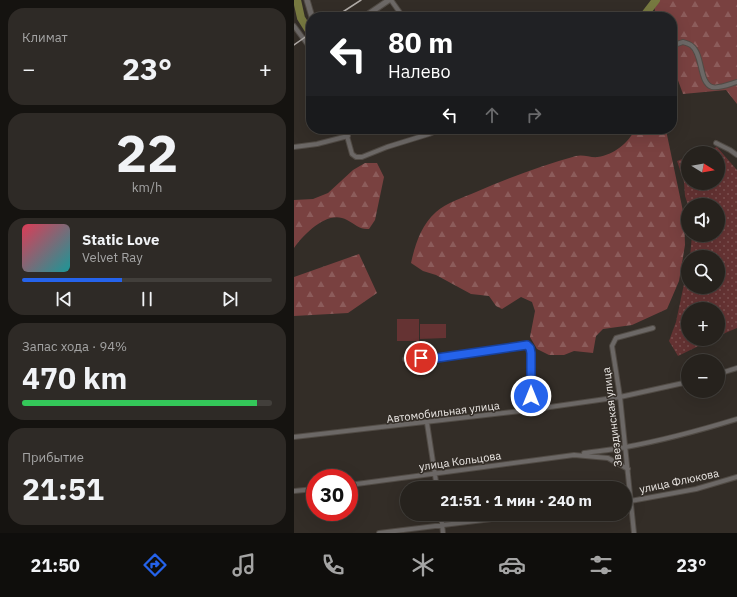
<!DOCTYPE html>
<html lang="ru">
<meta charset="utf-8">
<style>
:root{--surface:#26221d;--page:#2e2a26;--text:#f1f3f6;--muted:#a4a4a4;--line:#423f3b;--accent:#2563eb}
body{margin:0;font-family:"IBM Plex Sans",sans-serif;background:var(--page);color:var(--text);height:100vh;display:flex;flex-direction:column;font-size:15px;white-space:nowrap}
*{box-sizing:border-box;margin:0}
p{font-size:13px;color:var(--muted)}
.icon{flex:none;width:22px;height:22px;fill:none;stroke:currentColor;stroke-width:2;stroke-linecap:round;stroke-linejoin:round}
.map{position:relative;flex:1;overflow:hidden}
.side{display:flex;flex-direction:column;gap:8px;padding:8px;background:#151310;width:294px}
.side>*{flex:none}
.hud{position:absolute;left:12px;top:12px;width:371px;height:122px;border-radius:16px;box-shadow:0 4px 16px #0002,0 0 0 1px var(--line);background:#202124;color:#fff;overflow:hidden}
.needle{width:26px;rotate:101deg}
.tools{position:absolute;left:387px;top:146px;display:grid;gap:8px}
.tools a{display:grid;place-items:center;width:44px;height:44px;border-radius:50%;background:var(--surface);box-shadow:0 4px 16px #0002,0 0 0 1px var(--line);font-size:20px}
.speed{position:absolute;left:12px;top:469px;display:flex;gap:8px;font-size:20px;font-weight:700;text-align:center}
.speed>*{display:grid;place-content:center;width:52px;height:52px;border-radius:50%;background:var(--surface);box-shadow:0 4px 16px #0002,0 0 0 1px var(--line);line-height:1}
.speed .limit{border:6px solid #d22;background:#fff;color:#111}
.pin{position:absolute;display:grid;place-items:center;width:34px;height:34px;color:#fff;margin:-17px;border:2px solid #fff;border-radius:50%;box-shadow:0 1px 4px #0007}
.me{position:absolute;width:44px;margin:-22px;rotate:0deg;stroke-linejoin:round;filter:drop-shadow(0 0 3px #0008)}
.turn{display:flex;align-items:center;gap:14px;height:84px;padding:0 16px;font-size:18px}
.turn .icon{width:52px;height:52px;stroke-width:2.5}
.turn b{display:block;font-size:28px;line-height:34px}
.lanes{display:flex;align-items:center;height:38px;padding:0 16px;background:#0003;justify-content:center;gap:20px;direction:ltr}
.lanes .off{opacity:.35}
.big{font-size:30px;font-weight:700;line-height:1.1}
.side .tile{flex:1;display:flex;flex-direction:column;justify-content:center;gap:6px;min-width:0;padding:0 14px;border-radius:16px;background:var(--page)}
.side .dial{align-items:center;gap:0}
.dial b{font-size:52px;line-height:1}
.song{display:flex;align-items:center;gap:12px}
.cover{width:48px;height:48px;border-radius:6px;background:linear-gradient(135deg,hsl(350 70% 55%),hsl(180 70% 35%))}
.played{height:4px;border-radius:2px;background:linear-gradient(90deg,var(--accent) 40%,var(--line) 40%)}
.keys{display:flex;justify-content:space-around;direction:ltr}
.heat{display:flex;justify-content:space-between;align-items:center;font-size:22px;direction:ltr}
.charge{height:6px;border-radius:3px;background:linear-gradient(90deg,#34c759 94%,var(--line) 0)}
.trip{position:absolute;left:106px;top:481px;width:232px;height:40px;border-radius:20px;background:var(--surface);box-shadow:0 4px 16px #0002,0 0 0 1px var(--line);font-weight:700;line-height:40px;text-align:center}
.dock{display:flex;height:64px;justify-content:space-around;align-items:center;background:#0f0e0c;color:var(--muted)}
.dock .icon{width:28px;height:28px}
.dock .active{color:var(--accent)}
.dock b{font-size:18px;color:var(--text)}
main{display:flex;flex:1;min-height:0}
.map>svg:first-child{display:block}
.forest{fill:url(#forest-firs)}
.garden{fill:url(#garden-dots)}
.pitch{fill:#653333}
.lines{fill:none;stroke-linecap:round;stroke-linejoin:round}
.river{stroke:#777940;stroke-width:8}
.minor-casing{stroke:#514b45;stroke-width:6}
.tertiary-casing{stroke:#514b45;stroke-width:7}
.minor{stroke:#6c6866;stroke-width:4}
.tertiary{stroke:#6c6866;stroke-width:5}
.rail{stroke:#b0aba7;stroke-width:1.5}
.route-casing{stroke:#184099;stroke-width:10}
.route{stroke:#2563eb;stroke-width:7}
.labels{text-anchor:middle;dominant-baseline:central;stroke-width:3;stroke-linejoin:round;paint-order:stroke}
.street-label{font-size:11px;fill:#ece8e5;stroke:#332d27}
</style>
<main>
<section class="side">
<div class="tile"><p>Климат</p>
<div class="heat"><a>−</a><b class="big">23°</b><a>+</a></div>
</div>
<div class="tile dial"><b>22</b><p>km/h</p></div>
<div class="tile">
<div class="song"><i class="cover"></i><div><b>Static Love</b><p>Velvet Ray</p></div></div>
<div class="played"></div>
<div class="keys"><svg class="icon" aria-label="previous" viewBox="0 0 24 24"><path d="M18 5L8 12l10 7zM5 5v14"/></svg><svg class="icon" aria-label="pause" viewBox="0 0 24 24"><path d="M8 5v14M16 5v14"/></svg><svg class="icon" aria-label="next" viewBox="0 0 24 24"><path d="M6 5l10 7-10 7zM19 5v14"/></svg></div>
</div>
<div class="tile"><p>Запас хода · 94%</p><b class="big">470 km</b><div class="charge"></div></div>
<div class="tile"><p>Прибытие</p><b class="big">21:51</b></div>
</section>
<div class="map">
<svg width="443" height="533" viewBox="0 0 443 533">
<defs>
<pattern id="forest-firs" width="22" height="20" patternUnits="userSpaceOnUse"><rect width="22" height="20" fill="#794140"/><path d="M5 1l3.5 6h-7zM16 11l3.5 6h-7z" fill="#8c5c5b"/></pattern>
<pattern id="garden-dots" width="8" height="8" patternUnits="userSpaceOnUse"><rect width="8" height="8" fill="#653333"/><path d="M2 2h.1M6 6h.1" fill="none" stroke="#7b5150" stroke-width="1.8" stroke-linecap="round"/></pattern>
</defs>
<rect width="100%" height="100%" fill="#332d27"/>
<path class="forest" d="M359 0H443V104L432 90 389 94 378 64V17H362Z
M341 129 372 130 390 216 391 245 385 281 373 309 338 325 309 329 302 336 299 353 280 351 270 355H255L243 349 236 337 241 311 238 302 227 297 208 309 202 306 195 296 177 294 142 275 129 271 117 263C121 245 127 225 142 212 152 203 170 197 182 192 215 178 248 165 282 156 289 154 297 158 304 157 319 155 335 143 341 129Z
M71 163H83L90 177 81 220 75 229C66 230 61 224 53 220 34 209 10 234 0 248V200L19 199 34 193 59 170Z
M65 254 83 293 54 313 0 316V277Z"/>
<path class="garden" d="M423 147 443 170V328L424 336V309H394V339H419L384 356 375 341 382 322 394 265V287H424V257H396L398 235H424V205H394L391 196 390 182 383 161 394 157V183H424V153H406Z"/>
<path class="pitch" d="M103 319H125V341H103Z
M126 324H152V338L126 339Z"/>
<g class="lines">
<path class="river" d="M3 0 7 18 17 34
M349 17 362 0"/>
<defs>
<path id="minor" d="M97 0 109 17
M0 26 17 49
M378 48 383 44 389 42C392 43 396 44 398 46 409 55 405 83 418 87 425 89 436 84 443 82
M51 129 58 154 62 157H68L93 147 135 134 146 129
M422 143 436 150 443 155
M0 147 23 144 54 136
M111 359 143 358 233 345 236 349 237 353V410
M424 374 443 368
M133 423 143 488
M0 437 235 410 326 397 394 382
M290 453C304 451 318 450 332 447 370 440 407 430 443 419
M55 485 280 455 314 458 334 469
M0 491 21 489
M331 502 402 489 443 477
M147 514 149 533
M85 533 238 514
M340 533 326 397 318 346 322 338 359 328"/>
<path id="tertiary" d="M13 0 18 17
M70 17 95 0"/>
</defs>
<use href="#minor" class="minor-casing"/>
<use href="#tertiary" class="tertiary-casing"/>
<use href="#minor" class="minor"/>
<use href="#tertiary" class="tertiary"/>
<path class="rail" d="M41 17 67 0
M0 45 17 33"/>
</g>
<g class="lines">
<defs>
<path id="route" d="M127 358H143L233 345 236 348 237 353V396"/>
</defs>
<use href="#route" class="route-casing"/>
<use href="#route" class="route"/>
</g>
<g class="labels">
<g class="street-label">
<text transform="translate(149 412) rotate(-7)">Автомобильная улица</text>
<text transform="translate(318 417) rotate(-97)">Звездинская улица</text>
<text transform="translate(166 461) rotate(-8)">улица Кольцова</text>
<text transform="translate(385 481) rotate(-12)">улица Флюкова</text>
</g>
</g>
</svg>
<div class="tools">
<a><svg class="needle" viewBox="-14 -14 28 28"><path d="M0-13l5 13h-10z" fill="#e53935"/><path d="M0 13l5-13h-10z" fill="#a4a4a4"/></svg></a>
<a><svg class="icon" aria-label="sound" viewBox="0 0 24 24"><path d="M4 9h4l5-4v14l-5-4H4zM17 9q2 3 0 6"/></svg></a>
<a><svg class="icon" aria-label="search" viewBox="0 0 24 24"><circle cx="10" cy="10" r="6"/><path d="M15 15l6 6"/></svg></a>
<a>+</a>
<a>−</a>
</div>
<div class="speed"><div class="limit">30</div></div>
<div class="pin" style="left:127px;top:358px;background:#d93025"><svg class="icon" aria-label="arrive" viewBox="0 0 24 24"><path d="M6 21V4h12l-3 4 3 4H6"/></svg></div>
<svg class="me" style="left:237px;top:396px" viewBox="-20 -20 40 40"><circle r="17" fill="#2563eb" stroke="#fff" stroke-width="3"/><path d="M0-11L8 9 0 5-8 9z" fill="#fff"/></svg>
<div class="trip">21:51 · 1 мин · 240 m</div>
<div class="hud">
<div class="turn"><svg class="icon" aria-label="left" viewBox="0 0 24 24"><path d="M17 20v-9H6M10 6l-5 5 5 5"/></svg><div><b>80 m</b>Налево</div></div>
<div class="lanes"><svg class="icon" aria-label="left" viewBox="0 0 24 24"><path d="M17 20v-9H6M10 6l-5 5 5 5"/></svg><svg class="icon off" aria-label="ahead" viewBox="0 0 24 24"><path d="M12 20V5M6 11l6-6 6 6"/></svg><svg class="icon off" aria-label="right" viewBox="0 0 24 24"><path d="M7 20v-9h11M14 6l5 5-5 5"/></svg></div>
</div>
</div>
</main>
<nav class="dock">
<b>21:50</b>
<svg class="icon active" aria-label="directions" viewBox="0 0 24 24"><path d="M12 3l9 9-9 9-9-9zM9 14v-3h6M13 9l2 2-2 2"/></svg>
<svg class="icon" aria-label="music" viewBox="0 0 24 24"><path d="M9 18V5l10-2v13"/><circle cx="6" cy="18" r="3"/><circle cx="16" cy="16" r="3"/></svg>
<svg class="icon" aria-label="phone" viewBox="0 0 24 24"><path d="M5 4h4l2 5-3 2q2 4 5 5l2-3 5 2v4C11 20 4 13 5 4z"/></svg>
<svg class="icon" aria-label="climate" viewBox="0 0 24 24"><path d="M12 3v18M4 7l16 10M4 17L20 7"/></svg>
<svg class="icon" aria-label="car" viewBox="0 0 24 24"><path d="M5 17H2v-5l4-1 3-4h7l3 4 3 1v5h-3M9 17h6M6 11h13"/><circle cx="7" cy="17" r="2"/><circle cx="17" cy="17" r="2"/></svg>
<svg class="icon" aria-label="filters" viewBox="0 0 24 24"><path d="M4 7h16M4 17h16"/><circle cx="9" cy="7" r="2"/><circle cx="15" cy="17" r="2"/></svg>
<b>23°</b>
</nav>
